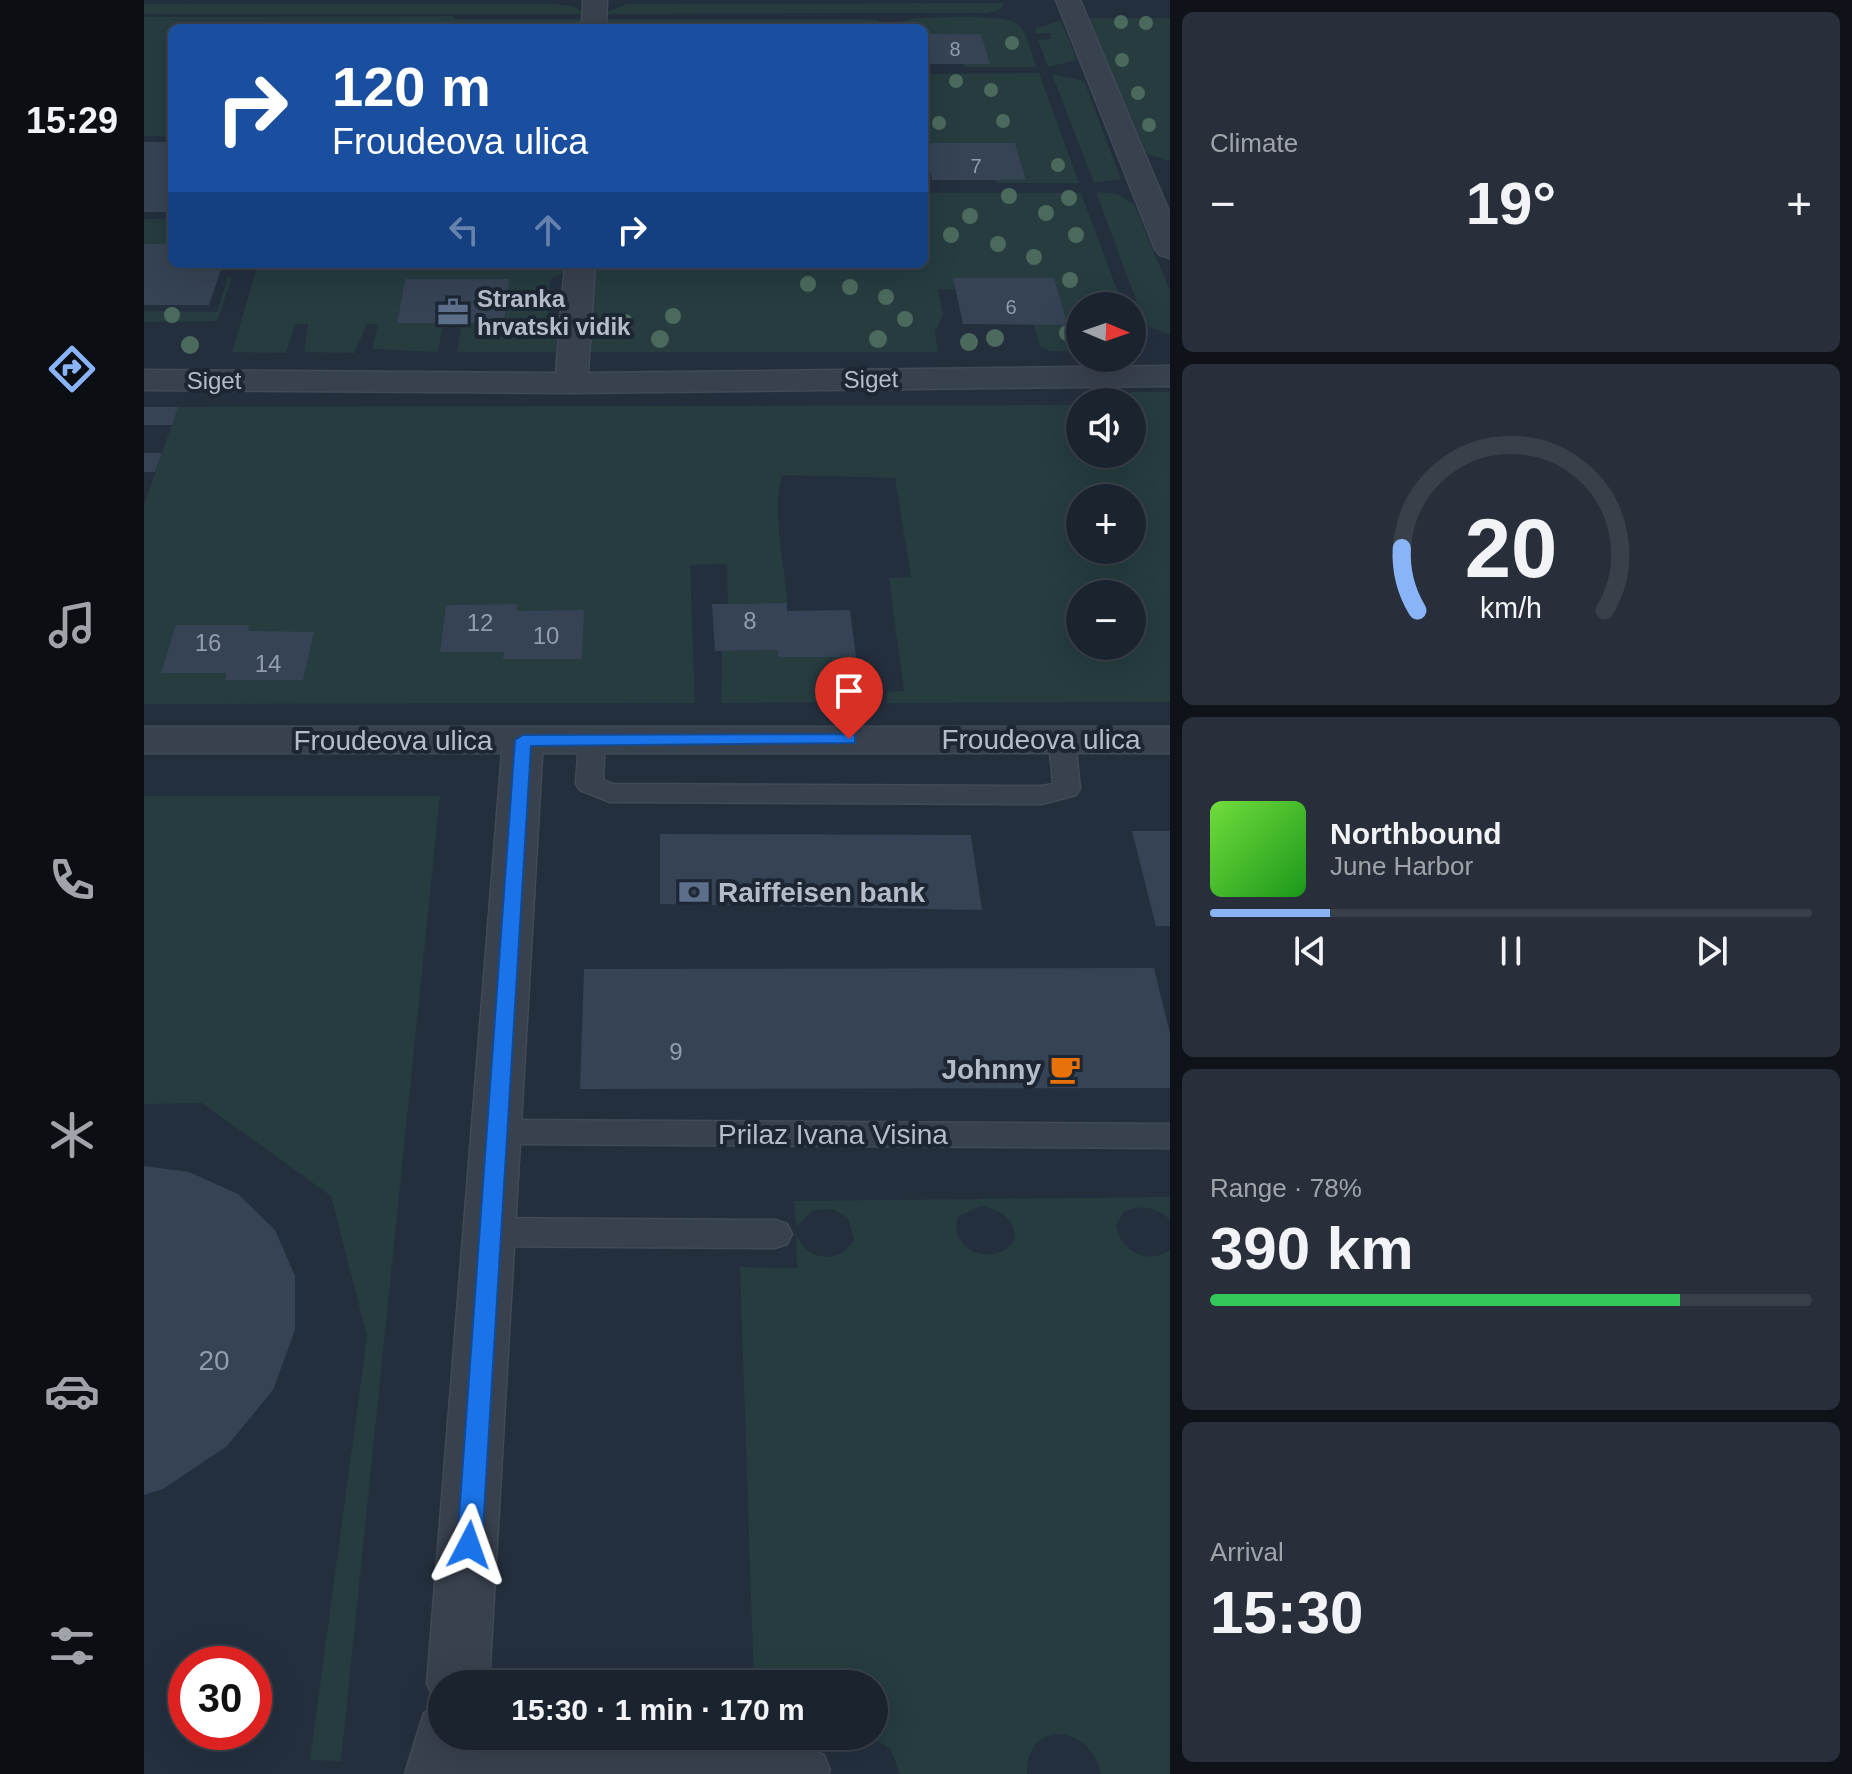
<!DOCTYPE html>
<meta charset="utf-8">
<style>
:root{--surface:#1b232e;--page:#282f3a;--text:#f1f3f6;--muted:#a0a4aa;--line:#39404a;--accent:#8ab4f8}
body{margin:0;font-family:Arial,sans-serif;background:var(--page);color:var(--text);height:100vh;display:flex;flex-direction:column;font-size:30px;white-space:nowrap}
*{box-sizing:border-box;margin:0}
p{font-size:26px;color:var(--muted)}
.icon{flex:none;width:44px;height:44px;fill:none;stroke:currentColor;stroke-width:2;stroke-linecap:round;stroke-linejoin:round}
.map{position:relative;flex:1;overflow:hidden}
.panel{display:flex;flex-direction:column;gap:12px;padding:12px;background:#0f1319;width:682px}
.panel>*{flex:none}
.banner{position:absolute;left:24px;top:24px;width:760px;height:244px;border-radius:12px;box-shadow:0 8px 32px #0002,0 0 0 2px var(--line);background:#1a4fa0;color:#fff;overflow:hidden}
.needle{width:52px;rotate:92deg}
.buttons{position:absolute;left:922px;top:292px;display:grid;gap:16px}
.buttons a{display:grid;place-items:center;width:80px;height:80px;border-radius:50%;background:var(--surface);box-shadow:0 8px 32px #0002,0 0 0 2px var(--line);font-size:40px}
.speed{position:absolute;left:24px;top:1646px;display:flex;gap:16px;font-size:40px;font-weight:700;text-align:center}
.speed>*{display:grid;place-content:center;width:104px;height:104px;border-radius:50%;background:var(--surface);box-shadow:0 8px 32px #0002,0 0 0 2px var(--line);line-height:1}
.speed .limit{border:12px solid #d22;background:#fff;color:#111}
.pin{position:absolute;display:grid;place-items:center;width:68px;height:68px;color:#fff;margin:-82px -34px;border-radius:50% 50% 50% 0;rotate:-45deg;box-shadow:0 0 8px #0007}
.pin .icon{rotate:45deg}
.me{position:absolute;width:88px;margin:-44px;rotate:4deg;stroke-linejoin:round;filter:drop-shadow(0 0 6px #0008)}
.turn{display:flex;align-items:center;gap:28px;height:168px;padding:0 32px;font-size:36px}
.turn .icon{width:104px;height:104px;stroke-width:2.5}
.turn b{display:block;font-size:56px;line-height:68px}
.lanes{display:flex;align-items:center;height:76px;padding:0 32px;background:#0003;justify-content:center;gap:40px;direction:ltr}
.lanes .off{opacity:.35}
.big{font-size:60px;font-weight:600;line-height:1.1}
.panel .widget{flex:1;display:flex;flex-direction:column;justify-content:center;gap:12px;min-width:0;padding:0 28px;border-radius:12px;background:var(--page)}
.panel .dial{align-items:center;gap:0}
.dial svg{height:208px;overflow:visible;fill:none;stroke:var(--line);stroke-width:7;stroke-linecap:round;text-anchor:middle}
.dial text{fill:var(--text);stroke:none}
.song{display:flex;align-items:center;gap:24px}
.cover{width:96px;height:96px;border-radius:12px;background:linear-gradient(135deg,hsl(100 70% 55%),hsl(120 70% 35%))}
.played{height:8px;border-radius:4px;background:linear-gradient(90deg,var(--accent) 20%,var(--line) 20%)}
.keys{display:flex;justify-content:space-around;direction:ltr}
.heat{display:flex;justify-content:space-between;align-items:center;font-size:44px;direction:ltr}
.charge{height:12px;border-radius:6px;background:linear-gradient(90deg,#34c759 78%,var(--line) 0)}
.trip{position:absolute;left:284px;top:1670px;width:460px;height:80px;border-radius:40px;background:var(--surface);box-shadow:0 8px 32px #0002,0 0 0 2px var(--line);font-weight:600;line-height:80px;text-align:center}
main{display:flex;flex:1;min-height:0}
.menu{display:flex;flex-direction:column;width:144px;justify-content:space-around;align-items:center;background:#0b0e12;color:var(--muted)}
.menu .icon{width:56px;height:56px}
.menu .selected{color:var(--accent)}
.menu b{font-size:36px;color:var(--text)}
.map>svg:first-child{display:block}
.green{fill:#263c3f;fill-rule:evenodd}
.building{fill:#364354}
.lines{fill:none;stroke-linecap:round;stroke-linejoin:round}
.service-casing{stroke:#414a57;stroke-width:3}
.minor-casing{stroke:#414a57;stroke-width:3}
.tertiary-casing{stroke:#414a57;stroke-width:3}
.service{fill:#38414e;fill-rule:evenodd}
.minor{fill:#38414e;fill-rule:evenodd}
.tertiary{fill:#38414e;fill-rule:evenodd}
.tree{fill:#4b6a5d}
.route{fill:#1a73e8;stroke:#114b97;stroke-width:2}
.labels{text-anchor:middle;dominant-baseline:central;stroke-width:8;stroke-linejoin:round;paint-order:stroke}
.far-number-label{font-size:20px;fill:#929caa}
.far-poi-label{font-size:24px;font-weight:bold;fill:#b4bcc9;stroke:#1d2633;text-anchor:start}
.far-street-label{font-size:24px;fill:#b4bcc9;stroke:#1d2633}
.number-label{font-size:24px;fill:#929caa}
.street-label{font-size:28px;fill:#b4bcc9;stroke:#1d2633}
.poi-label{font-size:28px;font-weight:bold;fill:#b4bcc9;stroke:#1d2633;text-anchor:start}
.near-number-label{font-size:28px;fill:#929caa}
</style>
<main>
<nav class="menu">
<b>15:29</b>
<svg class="icon selected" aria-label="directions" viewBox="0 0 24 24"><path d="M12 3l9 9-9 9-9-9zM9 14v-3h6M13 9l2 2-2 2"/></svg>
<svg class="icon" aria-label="music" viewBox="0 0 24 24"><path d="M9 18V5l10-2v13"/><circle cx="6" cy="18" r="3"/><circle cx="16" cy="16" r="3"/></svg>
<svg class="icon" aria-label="phone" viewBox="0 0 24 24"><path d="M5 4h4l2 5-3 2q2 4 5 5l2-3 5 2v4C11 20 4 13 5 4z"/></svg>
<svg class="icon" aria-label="climate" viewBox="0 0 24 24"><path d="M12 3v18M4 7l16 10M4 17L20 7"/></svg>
<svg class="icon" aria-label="car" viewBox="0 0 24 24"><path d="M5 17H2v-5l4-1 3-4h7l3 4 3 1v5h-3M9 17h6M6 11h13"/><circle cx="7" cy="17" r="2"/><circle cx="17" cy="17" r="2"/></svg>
<svg class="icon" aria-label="filters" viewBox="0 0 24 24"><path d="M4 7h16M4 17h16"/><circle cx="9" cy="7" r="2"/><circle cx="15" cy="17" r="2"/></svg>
</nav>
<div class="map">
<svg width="1026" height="1774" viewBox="0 0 1026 1774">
<rect width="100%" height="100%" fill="#242f3e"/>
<path class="green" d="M860 3 855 10 843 13 458 14 483 4Z
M0 4H412L431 7 441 14H0Z
M309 16 310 19H444L443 28H28V136H0V17Z
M772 18C792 18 862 13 875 25 884 34 888 56 892 67H820V64H845L837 34H780V28H456L457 19H727L734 20V27Z
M944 18H1026V161L1003 154Z
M917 21 933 60 904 67 894 40 907 39V33H892V28Z
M895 73 935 183H853L852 180H882L871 143H781L780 152V74Z
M908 74 940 81 977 179 950 183Z
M952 192 973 194 990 204 1026 291V335L1007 328 999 319Z
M780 193H937L979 306H936V351H906L896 346 890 325 924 324 910 278H809L811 289 794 290 799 315 791 332 794 352H442L446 264H780Z
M0 219H28V244H0Z
M114 264H425L424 270 406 280 404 322 423 330 420 352H313L318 323H360L364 279H261L253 323H299L294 352 228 349 234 324H223L210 353 160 352 164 324H151L142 353 88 352Z
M84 277H88L73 321 0 322V311L73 312Z
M986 392H1026V702L743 703V692L760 691 745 578 767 577 751 478 638 475C627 511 641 563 643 603H584L583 564 546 565 551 703 0 704V505L34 407 936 405V454H988V402H961L989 400ZM936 498H988V550H936ZM936 594H988V646H936ZM373 604V611H440L437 659H360V652H296L302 605Z
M634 650 635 657H712L716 702 577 703 578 651Z
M0 796H296L197 1761 166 1760 223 1336 187 1196 58 1103 0 1104Z
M1026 1197V1220C1013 1207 997 1204 980 1212L972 1225C976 1251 1004 1266 1026 1250V1774H957C948 1725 882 1717 883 1774H756L747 1750 727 1736 730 1684H610L596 1267 653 1268 652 1234C662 1261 695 1265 710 1240L704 1218 688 1209 669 1210 652 1226 650 1201ZM836 1206C856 1209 871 1218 871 1239 854 1269 803 1252 814 1217Z"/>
<path class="building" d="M780 34H837L846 64H780Z
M0 142H28V212H0Z
M780 143H871L882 180H788Z
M0 244H28V264H79L65 305H0Z
M809 278H910L924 325 819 324Z
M261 279H365L360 323H253Z
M0 407H34L28 425H0Z
M0 453H18L11 472H0Z
M643 603V611L706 610 712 657H634V650L571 651 568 604Z
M373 604V611L440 610 438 659H359L360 652H296L302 605Z
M32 625H105L104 631 170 632 159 680H81L83 673H17Z
M988 831H1026V926H1012Z
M516 834 827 835 838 910 516 904Z
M1010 968 1026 1034V1088L436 1089 440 969Z
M0 1166 45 1172 94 1194 131 1230 151 1276V1330L129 1390 83 1446 19 1489 0 1495Z"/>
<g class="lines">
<defs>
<path id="service" d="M448 732 457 734 461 740 459 780 469 784 898 786 909 784 905 740 909 734H927L931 740 936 789 932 795 898 804 466 802 436 790 432 784 435 740 439 734Z
M353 1120 1026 1124V1148L353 1144 342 1141 337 1132 342 1123Z
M346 1218 631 1220 643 1224 648 1234 643 1244 631 1248 346 1246 334 1242 329 1232 334 1222Z
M294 1745 665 1749 680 1755 686 1770 684 1774H277L274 1765 280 1751Z"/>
<path id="minor" d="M439 0H463L462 28H438Z
M912 0H936L1026 214V258L1016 255 1011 249Z
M421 264H451L444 373 1026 366V386L427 393 0 390V370L412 373Z
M379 727 393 731 399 740 345 1684H298V1736H335L325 1774H261L280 1713 295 1707 283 1684 359 740 365 731Z"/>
<path id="tertiary" d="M0 727H1026V753H0Z"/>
</defs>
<use href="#service" class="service-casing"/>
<use href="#minor" class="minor-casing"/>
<use href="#tertiary" class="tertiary-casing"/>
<use href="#service" class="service"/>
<use href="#minor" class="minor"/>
<use href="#tertiary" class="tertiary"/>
</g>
<g class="tree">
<circle cx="977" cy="22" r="7"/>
<circle cx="1002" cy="23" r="7"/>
<circle cx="868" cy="43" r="7"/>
<circle cx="978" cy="60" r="7"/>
<circle cx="812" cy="81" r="7"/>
<circle cx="847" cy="90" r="7"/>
<circle cx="994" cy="93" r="7"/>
<circle cx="859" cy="121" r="7"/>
<circle cx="795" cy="123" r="7"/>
<circle cx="1005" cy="125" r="7"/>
<circle cx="914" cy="165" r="7"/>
<circle cx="865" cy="196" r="8"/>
<circle cx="925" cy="198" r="8"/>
<circle cx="902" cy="213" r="8"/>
<circle cx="826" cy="216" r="8"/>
<circle cx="807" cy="235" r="8"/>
<circle cx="932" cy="235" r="8"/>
<circle cx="854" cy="244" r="8"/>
<circle cx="890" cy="257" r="8"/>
<circle cx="926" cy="280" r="8"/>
<circle cx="664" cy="284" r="8"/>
<circle cx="706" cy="287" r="8"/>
<circle cx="742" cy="297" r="8"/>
<circle cx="28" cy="315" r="8"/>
<circle cx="529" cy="316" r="8"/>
<circle cx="761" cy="319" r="8"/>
<circle cx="481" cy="322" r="8"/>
<circle cx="923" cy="333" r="8"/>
<circle cx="851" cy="338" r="9"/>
<circle cx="516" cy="339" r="9"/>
<circle cx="734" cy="339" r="9"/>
<circle cx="825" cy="342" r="9"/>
<circle cx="46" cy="345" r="9"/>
</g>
<path class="route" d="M705 734 711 735V743L387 746 338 1545 334 1553 325 1556 317 1553 313 1545 371 740 379 735Z"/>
<defs>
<symbol id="office-bare" viewBox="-9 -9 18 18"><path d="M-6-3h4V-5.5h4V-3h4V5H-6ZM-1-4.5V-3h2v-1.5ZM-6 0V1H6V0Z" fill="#5c6f8a" stroke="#1d2633" stroke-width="2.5" paint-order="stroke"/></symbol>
<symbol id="bank-bare" viewBox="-9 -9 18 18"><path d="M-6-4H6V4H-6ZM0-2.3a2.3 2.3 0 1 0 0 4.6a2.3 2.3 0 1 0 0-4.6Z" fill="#5c6f8a" stroke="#1d2633" stroke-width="2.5" paint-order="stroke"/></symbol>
<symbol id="cafe-bare" viewBox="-9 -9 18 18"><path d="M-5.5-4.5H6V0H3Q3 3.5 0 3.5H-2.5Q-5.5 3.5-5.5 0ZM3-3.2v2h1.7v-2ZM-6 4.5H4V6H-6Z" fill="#e8710a" stroke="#1d2633" stroke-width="2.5" paint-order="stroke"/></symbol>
</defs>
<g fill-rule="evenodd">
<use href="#office-bare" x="287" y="290" width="44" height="44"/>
<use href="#bank-bare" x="528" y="870" width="44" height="44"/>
<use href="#cafe-bare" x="899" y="1047" width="44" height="44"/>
</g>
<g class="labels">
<g class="far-number-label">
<text x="811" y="49">8</text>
<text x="832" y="166">7</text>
<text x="867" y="307">6</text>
</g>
<g class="far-poi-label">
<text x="333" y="298">Stranka<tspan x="333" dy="28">hrvatski vidik</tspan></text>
</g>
<g class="far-street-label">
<text transform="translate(727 379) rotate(-1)">Siget</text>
<text x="70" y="380">Siget</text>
</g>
<g class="number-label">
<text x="606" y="620">8</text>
<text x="336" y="622">12</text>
<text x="402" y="635">10</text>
<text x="64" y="642">16</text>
<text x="124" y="663">14</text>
<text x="532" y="1051">9</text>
</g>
<g class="street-label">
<text x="897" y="739">Froudeova ulica</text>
<text x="249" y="740">Froudeova ulica</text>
<text x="689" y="1134">Prilaz Ivana Visina</text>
</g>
<g class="poi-label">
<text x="574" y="892">Raiffeisen bank</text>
<text x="897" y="1069" text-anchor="end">Johnny</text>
</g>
<g class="near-number-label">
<text x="70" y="1360">20</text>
</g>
</g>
</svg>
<div class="buttons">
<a><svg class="needle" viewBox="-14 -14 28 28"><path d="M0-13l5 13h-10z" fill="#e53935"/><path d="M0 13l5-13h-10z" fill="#a0a4aa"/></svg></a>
<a><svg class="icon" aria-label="sound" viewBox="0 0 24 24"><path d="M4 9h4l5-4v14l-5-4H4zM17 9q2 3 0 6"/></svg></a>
<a>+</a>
<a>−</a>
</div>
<div class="speed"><div class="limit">30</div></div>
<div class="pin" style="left:705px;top:739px;background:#d93025"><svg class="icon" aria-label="arrive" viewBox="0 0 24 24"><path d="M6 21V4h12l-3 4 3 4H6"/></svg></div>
<svg class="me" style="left:325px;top:1545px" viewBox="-20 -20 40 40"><path d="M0-17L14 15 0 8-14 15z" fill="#1a73e8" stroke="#fff" stroke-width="4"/></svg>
<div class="trip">15:30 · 1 min · 170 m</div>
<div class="banner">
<div class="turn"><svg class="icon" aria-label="right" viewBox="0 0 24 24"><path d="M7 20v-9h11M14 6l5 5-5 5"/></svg><div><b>120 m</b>Froudeova ulica</div></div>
<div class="lanes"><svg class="icon off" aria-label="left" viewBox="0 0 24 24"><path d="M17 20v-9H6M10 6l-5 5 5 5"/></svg><svg class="icon off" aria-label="ahead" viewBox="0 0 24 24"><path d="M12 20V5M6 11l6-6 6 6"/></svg><svg class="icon" aria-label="right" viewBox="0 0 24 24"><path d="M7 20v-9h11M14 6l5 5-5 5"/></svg></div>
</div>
</div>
<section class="panel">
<div class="widget"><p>Climate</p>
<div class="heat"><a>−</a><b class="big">19°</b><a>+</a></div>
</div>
<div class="widget dial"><svg viewBox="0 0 100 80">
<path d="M14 69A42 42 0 1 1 86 69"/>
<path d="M14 69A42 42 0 0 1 8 45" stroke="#8ab4f8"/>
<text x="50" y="56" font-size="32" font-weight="700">20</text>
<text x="50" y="72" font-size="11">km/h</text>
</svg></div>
<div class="widget">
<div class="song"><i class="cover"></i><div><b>Northbound</b><p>June Harbor</p></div></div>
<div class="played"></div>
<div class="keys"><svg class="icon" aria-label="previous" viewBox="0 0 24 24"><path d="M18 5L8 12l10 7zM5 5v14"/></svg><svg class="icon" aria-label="pause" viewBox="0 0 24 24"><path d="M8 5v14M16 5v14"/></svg><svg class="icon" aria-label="next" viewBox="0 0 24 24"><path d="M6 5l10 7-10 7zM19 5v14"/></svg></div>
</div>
<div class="widget"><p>Range · 78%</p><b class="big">390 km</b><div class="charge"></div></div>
<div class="widget"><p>Arrival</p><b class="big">15:30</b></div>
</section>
</main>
